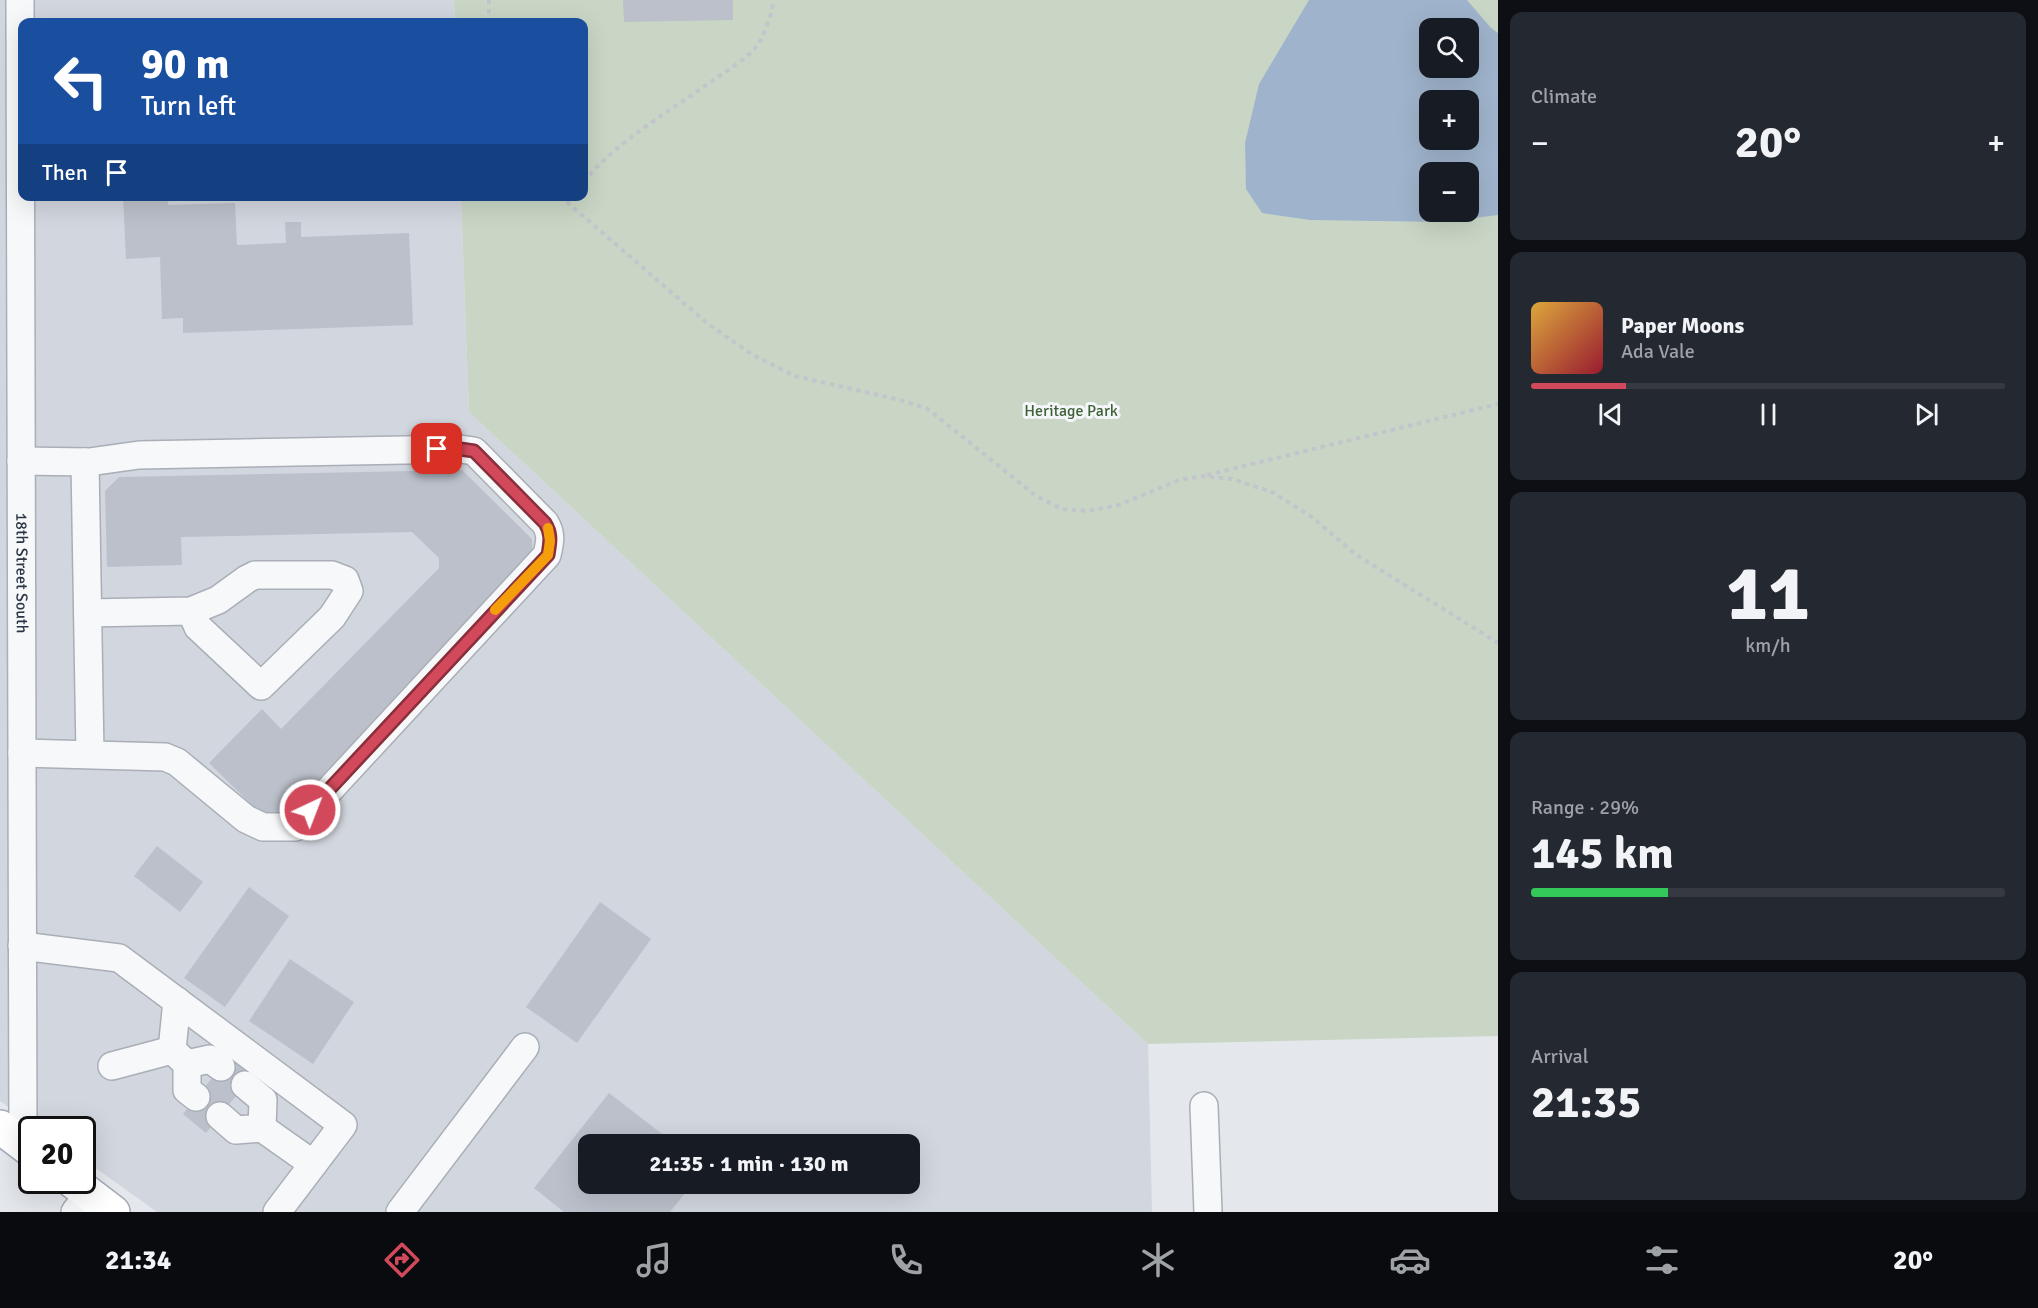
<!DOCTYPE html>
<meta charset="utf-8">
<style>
:root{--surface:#171b24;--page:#242831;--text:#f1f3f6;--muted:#9ea1a6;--line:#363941;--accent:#d1495b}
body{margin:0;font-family:Signika,sans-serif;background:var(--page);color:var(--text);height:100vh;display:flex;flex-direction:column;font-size:22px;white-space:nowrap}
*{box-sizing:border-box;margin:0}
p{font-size:20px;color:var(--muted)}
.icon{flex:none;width:33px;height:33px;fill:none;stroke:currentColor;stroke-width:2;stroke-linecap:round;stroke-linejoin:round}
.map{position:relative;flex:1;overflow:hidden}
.drawer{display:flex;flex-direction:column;gap:12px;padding:12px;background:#0d0f14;width:540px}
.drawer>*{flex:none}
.guide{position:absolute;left:18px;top:18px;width:570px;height:183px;border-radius:12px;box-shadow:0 6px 24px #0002;background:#1a4fa0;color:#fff;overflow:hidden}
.controls{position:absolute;left:1419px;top:18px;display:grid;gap:12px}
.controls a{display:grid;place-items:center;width:60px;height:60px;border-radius:12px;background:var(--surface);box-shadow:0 6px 24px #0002;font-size:30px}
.speed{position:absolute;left:18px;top:1116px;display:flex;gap:12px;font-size:30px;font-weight:700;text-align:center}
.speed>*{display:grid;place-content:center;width:78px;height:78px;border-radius:50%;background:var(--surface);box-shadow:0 6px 24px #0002;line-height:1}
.speed .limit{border:3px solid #111;border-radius:9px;background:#fff;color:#111}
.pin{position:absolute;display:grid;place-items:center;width:51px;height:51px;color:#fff;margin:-26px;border-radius:12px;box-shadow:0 3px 9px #0006}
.me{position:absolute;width:66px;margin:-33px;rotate:43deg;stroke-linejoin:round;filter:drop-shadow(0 0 4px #0008)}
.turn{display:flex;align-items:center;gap:21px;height:126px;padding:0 24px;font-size:27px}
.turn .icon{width:78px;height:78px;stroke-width:2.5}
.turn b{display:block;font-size:42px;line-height:51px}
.then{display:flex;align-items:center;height:57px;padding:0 24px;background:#0003;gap:12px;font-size:22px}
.big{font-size:45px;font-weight:700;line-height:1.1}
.drawer .widget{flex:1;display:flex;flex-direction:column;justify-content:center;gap:9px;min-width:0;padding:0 21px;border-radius:12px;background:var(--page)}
.drawer .dial{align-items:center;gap:0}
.dial b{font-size:78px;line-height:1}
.song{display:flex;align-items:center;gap:18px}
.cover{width:72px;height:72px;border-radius:9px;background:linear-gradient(135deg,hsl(40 70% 55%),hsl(350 70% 35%))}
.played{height:6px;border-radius:3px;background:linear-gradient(90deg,var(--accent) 20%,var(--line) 20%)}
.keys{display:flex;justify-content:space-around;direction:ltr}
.heat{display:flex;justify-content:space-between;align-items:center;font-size:33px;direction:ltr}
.charge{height:9px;border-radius:4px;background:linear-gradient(90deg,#34c759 29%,var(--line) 0)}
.trip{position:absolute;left:578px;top:1134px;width:342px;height:60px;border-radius:12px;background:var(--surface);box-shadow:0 6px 24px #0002;font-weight:700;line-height:60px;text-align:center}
.menu{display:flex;height:96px;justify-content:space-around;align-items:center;background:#090b0e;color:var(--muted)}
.menu .icon{width:42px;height:42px}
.menu .current{color:var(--accent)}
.menu b{font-size:27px;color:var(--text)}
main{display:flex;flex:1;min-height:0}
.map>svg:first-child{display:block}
.built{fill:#d2d6de;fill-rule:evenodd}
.green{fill:#c9d6c5;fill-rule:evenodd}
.water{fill:#9fb4cc;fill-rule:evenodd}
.building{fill:#bbc0ca}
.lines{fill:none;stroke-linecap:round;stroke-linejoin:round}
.minor-casing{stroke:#a9aeb7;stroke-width:30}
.major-casing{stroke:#a3abb8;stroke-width:36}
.path{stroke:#c2c5cb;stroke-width:4;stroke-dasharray:4.5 4.5;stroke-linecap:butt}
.minor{stroke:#f7f8fa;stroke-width:27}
.major{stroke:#fff;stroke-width:33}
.route-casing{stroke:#882f3b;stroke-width:15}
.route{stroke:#d1495b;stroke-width:10}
.slow{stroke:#f59e0b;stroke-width:10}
.labels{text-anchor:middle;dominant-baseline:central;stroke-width:6;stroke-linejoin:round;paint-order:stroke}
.park-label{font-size:16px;fill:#3f6138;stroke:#f4f6f9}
.street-label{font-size:16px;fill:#2b3445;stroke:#f4f6f9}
</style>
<main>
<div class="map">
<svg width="1498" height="1212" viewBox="0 0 1498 1212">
<rect width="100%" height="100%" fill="#e4e7ec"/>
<path class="built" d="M0 0H454L455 22H22V196L461 197 469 412 1148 1044 1152 1212H157L83 1159 82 1130 40 1129 0 1101ZM588 1144H909V1184H588Z"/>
<path class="green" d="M454 0H1498V1036L1148 1044 469 412 461 197 584 196V22H455ZM1430 28H1468V68H1430ZM1430 100H1468V140H1430ZM1430 172H1468V212H1430Z"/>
<path class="water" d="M1309 0H1467L1491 28 1498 33V215L1443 222 1310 220 1262 213 1246 189 1245 143 1259 84ZM1430 28H1468V68H1430ZM1430 100H1468V140H1430ZM1430 172H1468V212H1430Z"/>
<path class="building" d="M623 0H733V20L624 22Z
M123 196H168V205L235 203 237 245 286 243 285 222H301V237L409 233 413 325 183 333V318L162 319 160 257 126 259Z
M462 470 532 539 533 560 284 815H262L209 763 262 709 281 729 439 568V558L412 532 181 537 182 565 107 567 105 491 119 477Z
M157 846 203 882 180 912 134 876Z
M249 887 289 916 225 1007 184 978Z
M600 902 651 939 577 1043 526 1007Z
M290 959 354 1002 313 1064 249 1021Z
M233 1052 256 1071 206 1133 183 1114Z
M609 1093 675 1144H588V1184H692L670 1212H564L534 1188Z"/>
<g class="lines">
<defs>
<g id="minor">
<path id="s1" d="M20 0 23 1145"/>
<path d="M21 461 89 462 139 455 460 449 474 451 545 523C552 534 550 542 547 555L295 827H263L246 819 177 762 165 757 22 753"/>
<path d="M85 462 90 754"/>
<path d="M88 613 191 611 218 600 247 579 255 575H332L345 580 349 591 332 617 261 686 198 627 191 611"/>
<path d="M22 946 119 958 343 1125 277 1212"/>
<path d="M177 1001 172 1050 187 1064V1090L196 1097"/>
<path d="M187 1064 210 1059 221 1067"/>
<path d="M112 1066 172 1050"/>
<path d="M1204 1106 1208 1212"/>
<path d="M220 1116 236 1130 262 1128 263 1100 245 1085"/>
<path d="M262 1128 313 1164"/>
<path d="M75 1212 89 1194"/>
<path d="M400 1212 525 1047"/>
</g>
<path id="major" d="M0 1127 32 1151
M71 1180 113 1212"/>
</defs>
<use href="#minor" class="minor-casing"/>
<use href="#major" class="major-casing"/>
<path class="path" d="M489 0V22
M584 182C613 144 670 111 709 83 721 75 748 58 756 47 764 37 773 12 773 0
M560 196 708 324 753 355 795 376 900 400 928 409 1036 496 1062 509 1088 511 1119 505 1179 480 1203 476 1232 479 1272 492 1312 517 1355 554 1498 643
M567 203 572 196
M1207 475 1498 404"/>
<use href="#minor" class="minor"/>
<use href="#major" class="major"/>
</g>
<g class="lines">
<defs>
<path id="route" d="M310 810 548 555C550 542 552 534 545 523L474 451 460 449H437"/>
</defs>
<use href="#route" class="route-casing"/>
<use href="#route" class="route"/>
<path class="slow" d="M495 610 548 555 550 541 548 528"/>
</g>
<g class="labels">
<g class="park-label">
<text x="1071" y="411">Heritage Park</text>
</g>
<g class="street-label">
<text stroke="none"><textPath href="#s1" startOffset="573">18th Street South</textPath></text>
</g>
</g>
</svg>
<div class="controls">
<a><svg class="icon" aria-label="search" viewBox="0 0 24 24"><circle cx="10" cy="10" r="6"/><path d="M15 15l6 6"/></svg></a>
<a>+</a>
<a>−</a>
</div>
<div class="speed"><div class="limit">20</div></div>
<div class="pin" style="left:437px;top:449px;background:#d93025"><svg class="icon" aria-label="arrive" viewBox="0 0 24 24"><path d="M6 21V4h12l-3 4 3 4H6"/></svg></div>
<svg class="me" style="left:310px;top:810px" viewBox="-20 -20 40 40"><circle r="17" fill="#d1495b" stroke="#fff" stroke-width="3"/><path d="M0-11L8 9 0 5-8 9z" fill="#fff"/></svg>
<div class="trip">21:35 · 1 min · 130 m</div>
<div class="guide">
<div class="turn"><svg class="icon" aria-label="left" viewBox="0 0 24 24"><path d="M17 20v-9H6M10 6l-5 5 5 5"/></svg><div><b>90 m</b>Turn left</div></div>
<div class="then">Then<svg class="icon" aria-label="arrive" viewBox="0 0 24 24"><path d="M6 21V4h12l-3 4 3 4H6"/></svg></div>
</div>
</div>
<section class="drawer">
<div class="widget"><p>Climate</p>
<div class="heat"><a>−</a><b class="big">20°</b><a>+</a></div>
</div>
<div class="widget">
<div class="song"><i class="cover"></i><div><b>Paper Moons</b><p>Ada Vale</p></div></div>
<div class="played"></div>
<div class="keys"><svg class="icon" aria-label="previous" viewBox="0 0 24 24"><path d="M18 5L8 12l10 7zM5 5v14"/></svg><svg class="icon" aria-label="pause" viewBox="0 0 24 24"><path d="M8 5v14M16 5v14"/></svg><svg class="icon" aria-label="next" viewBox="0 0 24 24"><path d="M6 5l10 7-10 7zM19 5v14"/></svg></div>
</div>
<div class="widget dial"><b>11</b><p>km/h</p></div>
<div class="widget"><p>Range · 29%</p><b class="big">145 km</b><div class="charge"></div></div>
<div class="widget"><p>Arrival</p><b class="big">21:35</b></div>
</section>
</main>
<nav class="menu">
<b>21:34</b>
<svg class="icon current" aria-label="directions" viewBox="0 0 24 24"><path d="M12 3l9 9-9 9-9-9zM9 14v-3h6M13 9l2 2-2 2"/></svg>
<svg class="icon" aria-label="music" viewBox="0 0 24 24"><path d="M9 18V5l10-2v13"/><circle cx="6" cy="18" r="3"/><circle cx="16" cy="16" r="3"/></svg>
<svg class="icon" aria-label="phone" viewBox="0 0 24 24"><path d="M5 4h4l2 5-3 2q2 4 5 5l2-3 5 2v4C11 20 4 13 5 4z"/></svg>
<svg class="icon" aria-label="climate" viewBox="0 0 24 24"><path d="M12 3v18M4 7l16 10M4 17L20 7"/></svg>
<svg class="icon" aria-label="car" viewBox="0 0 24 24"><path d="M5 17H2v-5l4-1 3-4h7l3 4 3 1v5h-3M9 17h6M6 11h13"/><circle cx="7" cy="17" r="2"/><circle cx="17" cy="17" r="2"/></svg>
<svg class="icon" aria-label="filters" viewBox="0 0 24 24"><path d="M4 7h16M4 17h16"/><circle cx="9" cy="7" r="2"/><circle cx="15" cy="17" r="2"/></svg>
<b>20°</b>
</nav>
